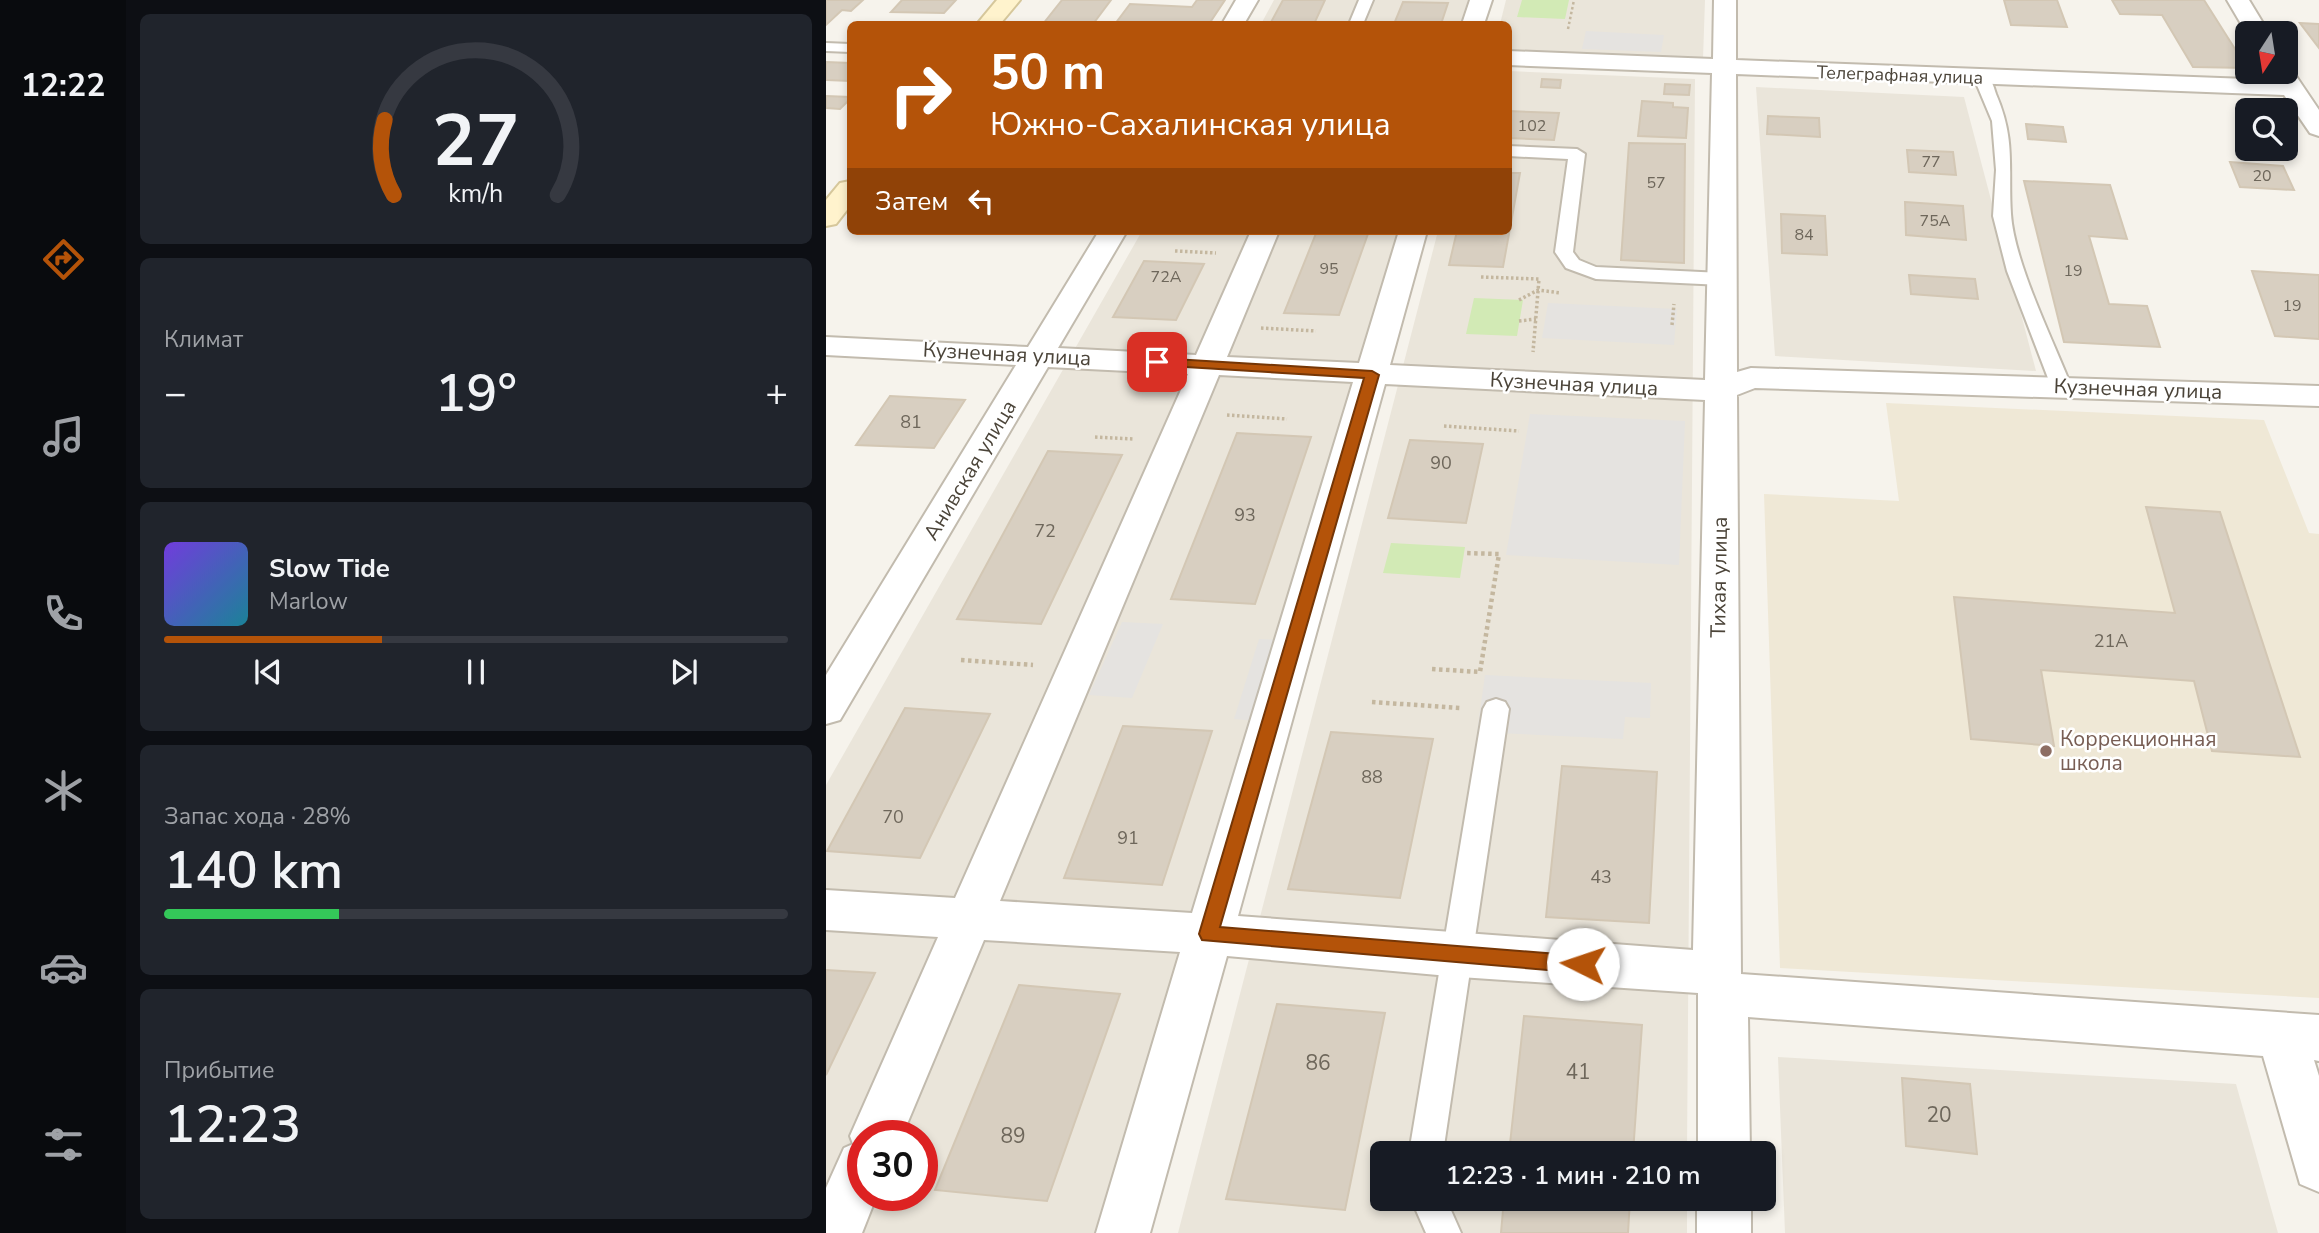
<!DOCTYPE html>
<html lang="ru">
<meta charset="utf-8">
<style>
:root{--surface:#171b24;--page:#20242c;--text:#f1f3f6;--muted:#9ea1a6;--line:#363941;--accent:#b45309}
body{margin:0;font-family:"Nunito Sans",sans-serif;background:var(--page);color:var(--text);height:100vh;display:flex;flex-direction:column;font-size:26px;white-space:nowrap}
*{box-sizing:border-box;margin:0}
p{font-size:23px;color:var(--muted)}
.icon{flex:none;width:38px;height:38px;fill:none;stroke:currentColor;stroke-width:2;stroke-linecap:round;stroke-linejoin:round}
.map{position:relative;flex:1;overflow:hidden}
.sheet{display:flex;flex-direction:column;gap:14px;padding:14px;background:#0d0f14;width:700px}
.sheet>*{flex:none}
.top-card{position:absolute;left:21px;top:21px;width:665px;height:214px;border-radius:10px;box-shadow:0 4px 10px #0003;background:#b45309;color:#fff;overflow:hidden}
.needle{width:46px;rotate:192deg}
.fabs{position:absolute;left:1409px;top:21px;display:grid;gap:14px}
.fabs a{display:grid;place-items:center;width:63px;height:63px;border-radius:10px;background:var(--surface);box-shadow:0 4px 10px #0003;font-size:35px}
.speed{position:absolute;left:21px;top:1120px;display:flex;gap:14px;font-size:35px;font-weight:700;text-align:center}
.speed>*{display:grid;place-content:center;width:91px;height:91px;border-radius:50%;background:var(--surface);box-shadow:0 4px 10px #0003;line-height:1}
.speed .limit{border:10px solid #d22;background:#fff;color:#111}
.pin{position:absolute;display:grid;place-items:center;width:60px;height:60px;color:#fff;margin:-30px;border-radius:14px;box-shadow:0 4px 10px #0006}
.me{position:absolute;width:77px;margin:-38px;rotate:274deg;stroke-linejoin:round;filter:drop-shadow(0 0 5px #0008)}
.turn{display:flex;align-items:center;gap:24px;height:147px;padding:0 28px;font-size:32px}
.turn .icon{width:91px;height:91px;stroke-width:2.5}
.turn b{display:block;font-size:49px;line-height:60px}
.then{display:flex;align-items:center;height:66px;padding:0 28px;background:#0003;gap:14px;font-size:26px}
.big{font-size:52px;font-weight:600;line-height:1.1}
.sheet .widget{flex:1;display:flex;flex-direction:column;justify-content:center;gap:10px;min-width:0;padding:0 24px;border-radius:10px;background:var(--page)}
.sheet .dial{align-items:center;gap:0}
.dial svg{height:182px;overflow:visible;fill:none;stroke:var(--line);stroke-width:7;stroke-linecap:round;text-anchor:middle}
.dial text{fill:var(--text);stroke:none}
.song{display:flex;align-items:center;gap:21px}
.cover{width:84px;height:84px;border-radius:10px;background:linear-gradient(135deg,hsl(260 70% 55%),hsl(190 70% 35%))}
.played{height:7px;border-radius:4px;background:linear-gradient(90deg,var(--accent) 35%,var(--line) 35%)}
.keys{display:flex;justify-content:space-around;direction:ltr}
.heat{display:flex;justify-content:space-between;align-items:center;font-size:38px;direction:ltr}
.charge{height:10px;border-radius:5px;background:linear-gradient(90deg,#34c759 28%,var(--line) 0)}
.trip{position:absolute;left:544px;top:1141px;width:406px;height:70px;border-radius:10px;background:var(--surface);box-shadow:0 4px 10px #0003;font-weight:600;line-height:70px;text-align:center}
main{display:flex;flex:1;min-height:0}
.tabs{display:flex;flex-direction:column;width:126px;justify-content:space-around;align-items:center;background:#090b0e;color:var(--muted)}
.tabs .icon{width:49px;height:49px}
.tabs .selected{color:var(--accent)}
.tabs b{font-size:32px;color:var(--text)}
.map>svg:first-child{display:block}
.residential{fill:#eae5da;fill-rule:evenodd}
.education{fill:#efe8d6}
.green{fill:#d2eab5}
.parking{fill:#e5e3e0}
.building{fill:#d8cfc1;stroke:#d3c7b4;stroke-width:2}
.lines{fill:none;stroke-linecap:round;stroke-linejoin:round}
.lane-casing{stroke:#c2bbae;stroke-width:4}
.street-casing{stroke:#c2bbae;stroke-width:4}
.secondary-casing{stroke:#d6c79b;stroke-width:4}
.path-far2{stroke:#c4b79f;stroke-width:2.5;stroke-dasharray:2.5 2.5;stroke-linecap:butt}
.path-far1{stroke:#c4b79f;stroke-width:3.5;stroke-dasharray:2.5 2.5;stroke-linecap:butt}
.path{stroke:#c4b79f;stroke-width:4.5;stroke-dasharray:3.5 3.5;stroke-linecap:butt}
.lane{fill:#fff;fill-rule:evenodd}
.street{fill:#fff;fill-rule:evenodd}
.secondary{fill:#fff3cd;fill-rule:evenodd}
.route{fill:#b45309;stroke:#753606;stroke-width:2}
.education-dot{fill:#8d6e63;stroke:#fff;stroke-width:2.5}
.labels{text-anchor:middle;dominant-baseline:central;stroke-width:5;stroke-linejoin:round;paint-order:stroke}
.far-number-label{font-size:16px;fill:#6e675b}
.far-street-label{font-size:18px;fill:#4b4439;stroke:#fff}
.number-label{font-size:18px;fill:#6e675b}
.street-label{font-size:21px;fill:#4b4439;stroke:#fff}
.education-label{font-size:21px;fill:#785e54;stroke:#fff;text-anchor:start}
.near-number-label{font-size:21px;fill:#6e675b}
</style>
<main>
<nav class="tabs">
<b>12:22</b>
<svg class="icon selected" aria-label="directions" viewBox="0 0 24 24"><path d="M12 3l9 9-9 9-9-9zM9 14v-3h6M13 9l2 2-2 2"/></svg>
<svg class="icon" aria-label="music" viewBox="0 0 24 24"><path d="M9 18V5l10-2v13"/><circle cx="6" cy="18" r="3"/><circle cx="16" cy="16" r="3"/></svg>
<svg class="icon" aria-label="phone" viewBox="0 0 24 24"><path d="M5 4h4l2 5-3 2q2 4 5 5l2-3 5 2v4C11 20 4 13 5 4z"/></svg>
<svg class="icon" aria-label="climate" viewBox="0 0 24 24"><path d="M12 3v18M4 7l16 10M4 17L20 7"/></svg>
<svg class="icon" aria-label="car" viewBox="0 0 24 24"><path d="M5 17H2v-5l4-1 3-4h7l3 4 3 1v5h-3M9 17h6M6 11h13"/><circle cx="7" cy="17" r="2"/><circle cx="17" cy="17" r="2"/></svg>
<svg class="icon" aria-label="filters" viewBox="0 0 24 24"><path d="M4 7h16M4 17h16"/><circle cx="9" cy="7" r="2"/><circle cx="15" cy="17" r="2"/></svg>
</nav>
<section class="sheet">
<div class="widget dial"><svg viewBox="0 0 100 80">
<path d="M14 69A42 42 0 1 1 86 69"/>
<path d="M14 69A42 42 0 0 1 10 36" stroke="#b45309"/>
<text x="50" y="56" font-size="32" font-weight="700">27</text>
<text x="50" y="72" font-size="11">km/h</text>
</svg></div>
<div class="widget"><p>Климат</p>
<div class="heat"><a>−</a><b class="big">19°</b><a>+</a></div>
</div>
<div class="widget">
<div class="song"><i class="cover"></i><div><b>Slow Tide</b><p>Marlow</p></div></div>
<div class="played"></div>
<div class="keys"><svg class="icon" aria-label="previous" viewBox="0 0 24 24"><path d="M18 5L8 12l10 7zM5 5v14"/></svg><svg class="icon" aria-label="pause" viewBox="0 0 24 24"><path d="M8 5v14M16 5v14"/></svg><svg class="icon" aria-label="next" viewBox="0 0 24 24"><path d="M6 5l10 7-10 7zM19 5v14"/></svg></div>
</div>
<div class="widget"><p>Запас хода · 28%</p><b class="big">140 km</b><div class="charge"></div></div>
<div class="widget"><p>Прибытие</p><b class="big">12:23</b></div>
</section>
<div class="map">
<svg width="1493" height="1233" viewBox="0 0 1493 1233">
<rect width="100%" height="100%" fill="#f6f3ec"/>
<path class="residential" d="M448 0H642L634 24H435Z
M680 0H879L877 59 683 50 682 24H674Z
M683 71 869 79 861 1153H556V1199H861V1233H352L612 231H682Z
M930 87 1138 97 1210 371 949 356Z
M316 231H572L270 1233H0V785ZM37 1136H96V1195H37Z
M952 1057 1410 1084 1452 1233H959Z"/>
<path class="education" d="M1060 403 1438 420 1483 533 1493 534V998L954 968 938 494 1073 501Z"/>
<path class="green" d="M696 0H743L739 19 691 17Z
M648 298 697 300 691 336 640 334Z
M565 543 639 547 634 578 557 573Z"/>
<path class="parking" d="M760 31 838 35 835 52 756 49Z
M722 303 851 309 848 345 716 338Z
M704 414 859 421 853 565 680 555Z
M296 622 337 624 306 698 263 695Z
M433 639 455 640 431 721 408 719Z
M659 675 825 683 824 718 799 717 797 739 651 732Z"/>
<path class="building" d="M0 0H37L25 11 16 10 0 25Z
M76 0H130L118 13 65 12Z
M236 0H285L267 24H217Z
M371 0H399L383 24H289L304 4 366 7Z
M457 0H499L488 24H444Z
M1178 0H1231L1241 27 1185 25Z
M1286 0H1378L1421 68 1367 67 1336 15 1294 14Z
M577 2 622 3 615 24H568Z
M1474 23 1493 24V48Z
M0 62 24 63V81L0 80Z
M716 79 735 80 734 88 715 87Z
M839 84 864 85 863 95 838 94Z
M0 96 24 97V99L14 109 0 108Z
M816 101 847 103V107L862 108 860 138 812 136Z
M682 111 733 113 728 140 682 138Z
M942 116 993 118 994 137 941 134Z
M1200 124 1237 127 1240 142 1202 139Z
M803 143 859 144 858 263 795 260Z
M1081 150 1127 152 1130 175 1083 172Z
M1404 162 1457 166 1468 190 1414 187Z
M682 173H694L677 267 623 265 631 231H682Z
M1198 181 1284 185 1301 239 1263 236 1283 304 1321 306 1334 347 1238 342Z
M1079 202 1137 206 1140 240 1080 235Z
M955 214 999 216 1001 255 956 253Z
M491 231H543L513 315 458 313Z
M318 261 378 264 350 320 287 317Z
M1426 271 1493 275V339L1449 336Z
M1083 275 1149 279 1152 299 1085 294Z
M64 396 139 400 108 448 30 445Z
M411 433 485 437 429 604 345 599Z
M584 440 657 444 640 523 562 518Z
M222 451 296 455 215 624 131 619Z
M1320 507 1394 512 1474 757 1386 751 1368 681 1215 670 1228 746 1145 739 1128 597 1349 613Z
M79 708 164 714 94 858 1 851Z
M297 726 386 731 336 885 238 878Z
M505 732 607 739 574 898 462 889Z
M736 766 831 772 823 923 720 917Z
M0 970 49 973 0 1075Z
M193 985 294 994 221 1201 109 1190Z
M451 1004 559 1013 519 1210 400 1199Z
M698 1016 816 1025 807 1153H683Z
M1076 1078 1144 1084 1151 1154 1080 1146Z
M678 1199H804L802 1233H675Z"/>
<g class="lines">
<defs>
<path id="lane" d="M533 0H547L537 24H523Z
M0 43 24 44V52L0 51Z
M1156 73C1165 76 1167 85 1170 94 1190 140 1182 168 1185 214 1188 262 1227 340 1245 386L1242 390 1235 392 1225 386 1181 271 1167 216 1170 170 1166 121 1148 78Z
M682 146 751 149 759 154 747 252 753 260 770 267 896 273 905 279 896 285 770 279 740 268 729 252 742 159 682 156Z
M670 699 679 702 683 709 617 1153H583L657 709 661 702Z
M585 1199H620L635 1233H600Z"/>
<path id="street" d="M410 0H432L418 24H396Z
M644 0H666L658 24H636Z
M888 0H910V60L1448 80 1443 72H1460V66L1464 67 1493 110V136L1484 133 1458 95 910 74 911 372 925 368 1493 386V406L929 388 911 395 915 974 1493 1015V1061L1488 1060 1493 1076V1192L1474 1184 1437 1056 922 1017 924 1153H872V993L634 977 401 956 324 1233H270L354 952 158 940 76 1136H37V1195H51L36 1233H0V1188L18 1148 27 1144 24 1136 112 937 0 930V890L129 898 362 374 222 367 14 720 0 724V675L190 365 0 355V337L202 347 273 231H301L232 348 370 355 425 231H453L401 357 533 363 573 231H601L564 365 879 380 886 73 682 65V51L887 59ZM393 375 527 382 366 913 174 901ZM559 384 879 400 867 950 412 916Z
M1401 0H1423L1443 33 1421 34Z
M871 1199H925V1233H871Z"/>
<path id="secondary" d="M171 0H194L174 24H151Z
M24 181V206L10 224 0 226V200L14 183Z"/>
</defs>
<use href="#lane" class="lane-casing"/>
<use href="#street" class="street-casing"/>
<use href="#secondary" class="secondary-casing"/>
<path class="path-far2" d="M742 29 748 0"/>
<path class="path-far1" d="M349 251 390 253
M655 277 713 279 707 352
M693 300 712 290 735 293
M693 321 710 319
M846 325 848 304
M435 328 490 331
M401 415 461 419
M618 426 693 431
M269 437 308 439"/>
<path class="path" d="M135 660 207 665
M606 669 654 672 673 554 638 553
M546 702 635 708"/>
<use href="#lane" class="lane"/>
<use href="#street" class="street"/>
<use href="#secondary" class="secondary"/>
</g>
<path class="route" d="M331 358 546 371 553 375 394 927 757 956 764 958 766 964 764 970 757 973 376 940 373 934 538 378 327 365 325 362Z"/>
<circle class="education-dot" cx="1220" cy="751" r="7"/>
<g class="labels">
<g class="far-number-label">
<text x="706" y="126">102</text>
<text x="1105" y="162">77</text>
<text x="1436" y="176">20</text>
<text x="830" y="183">57</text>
<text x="1109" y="221">75А</text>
<text x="978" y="235">84</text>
<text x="503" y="269">95</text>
<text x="1247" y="271">19</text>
<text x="340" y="277">72А</text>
<text x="1466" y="306">19</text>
</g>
<g class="far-street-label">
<text transform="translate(1074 75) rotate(2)">Телеграфная улица</text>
</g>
<g class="number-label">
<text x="85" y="422">81</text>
<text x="615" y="463">90</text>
<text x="419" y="515">93</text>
<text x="219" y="531">72</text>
<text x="1285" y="641">21А</text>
<text x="546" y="777">88</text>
<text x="67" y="817">70</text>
<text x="302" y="838">91</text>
<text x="775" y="877">43</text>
</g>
<g class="street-label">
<text transform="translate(181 354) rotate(3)">Кузнечная улица</text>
<text transform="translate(748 384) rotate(3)">Кузнечная улица</text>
<text transform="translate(1312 389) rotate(2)">Кузнечная улица</text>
<text transform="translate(144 470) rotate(-59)">Анивская улица</text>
<text transform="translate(893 577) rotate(-89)">Тихая улица</text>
</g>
<g class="education-label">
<text x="1234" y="739">Коррекционная<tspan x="1234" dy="24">школа</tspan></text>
</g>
<g class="near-number-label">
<text x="492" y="1063">86</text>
<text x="752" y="1072">41</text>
<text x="1113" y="1115">20</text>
<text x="187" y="1136">89</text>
</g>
</g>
</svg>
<div class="fabs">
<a><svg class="needle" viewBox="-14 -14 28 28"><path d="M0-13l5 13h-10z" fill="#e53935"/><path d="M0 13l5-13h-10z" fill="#9ea1a6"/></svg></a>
<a><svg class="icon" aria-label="search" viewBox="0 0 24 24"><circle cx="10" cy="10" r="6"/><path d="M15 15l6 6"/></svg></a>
</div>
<div class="speed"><div class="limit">30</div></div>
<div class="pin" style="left:331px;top:362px;background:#d93025"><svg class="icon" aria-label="arrive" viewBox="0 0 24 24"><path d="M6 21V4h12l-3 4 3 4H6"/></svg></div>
<svg class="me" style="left:757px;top:964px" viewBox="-20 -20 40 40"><circle r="19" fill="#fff"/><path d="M0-13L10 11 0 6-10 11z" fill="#b45309"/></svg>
<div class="trip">12:23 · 1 мин · 210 m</div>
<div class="top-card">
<div class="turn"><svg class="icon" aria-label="right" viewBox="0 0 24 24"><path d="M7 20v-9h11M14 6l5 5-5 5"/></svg><div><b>50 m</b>Южно-Сахалинская улица</div></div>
<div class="then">Затем<svg class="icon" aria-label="left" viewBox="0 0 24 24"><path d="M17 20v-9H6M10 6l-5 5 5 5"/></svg></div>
</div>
</div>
</main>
